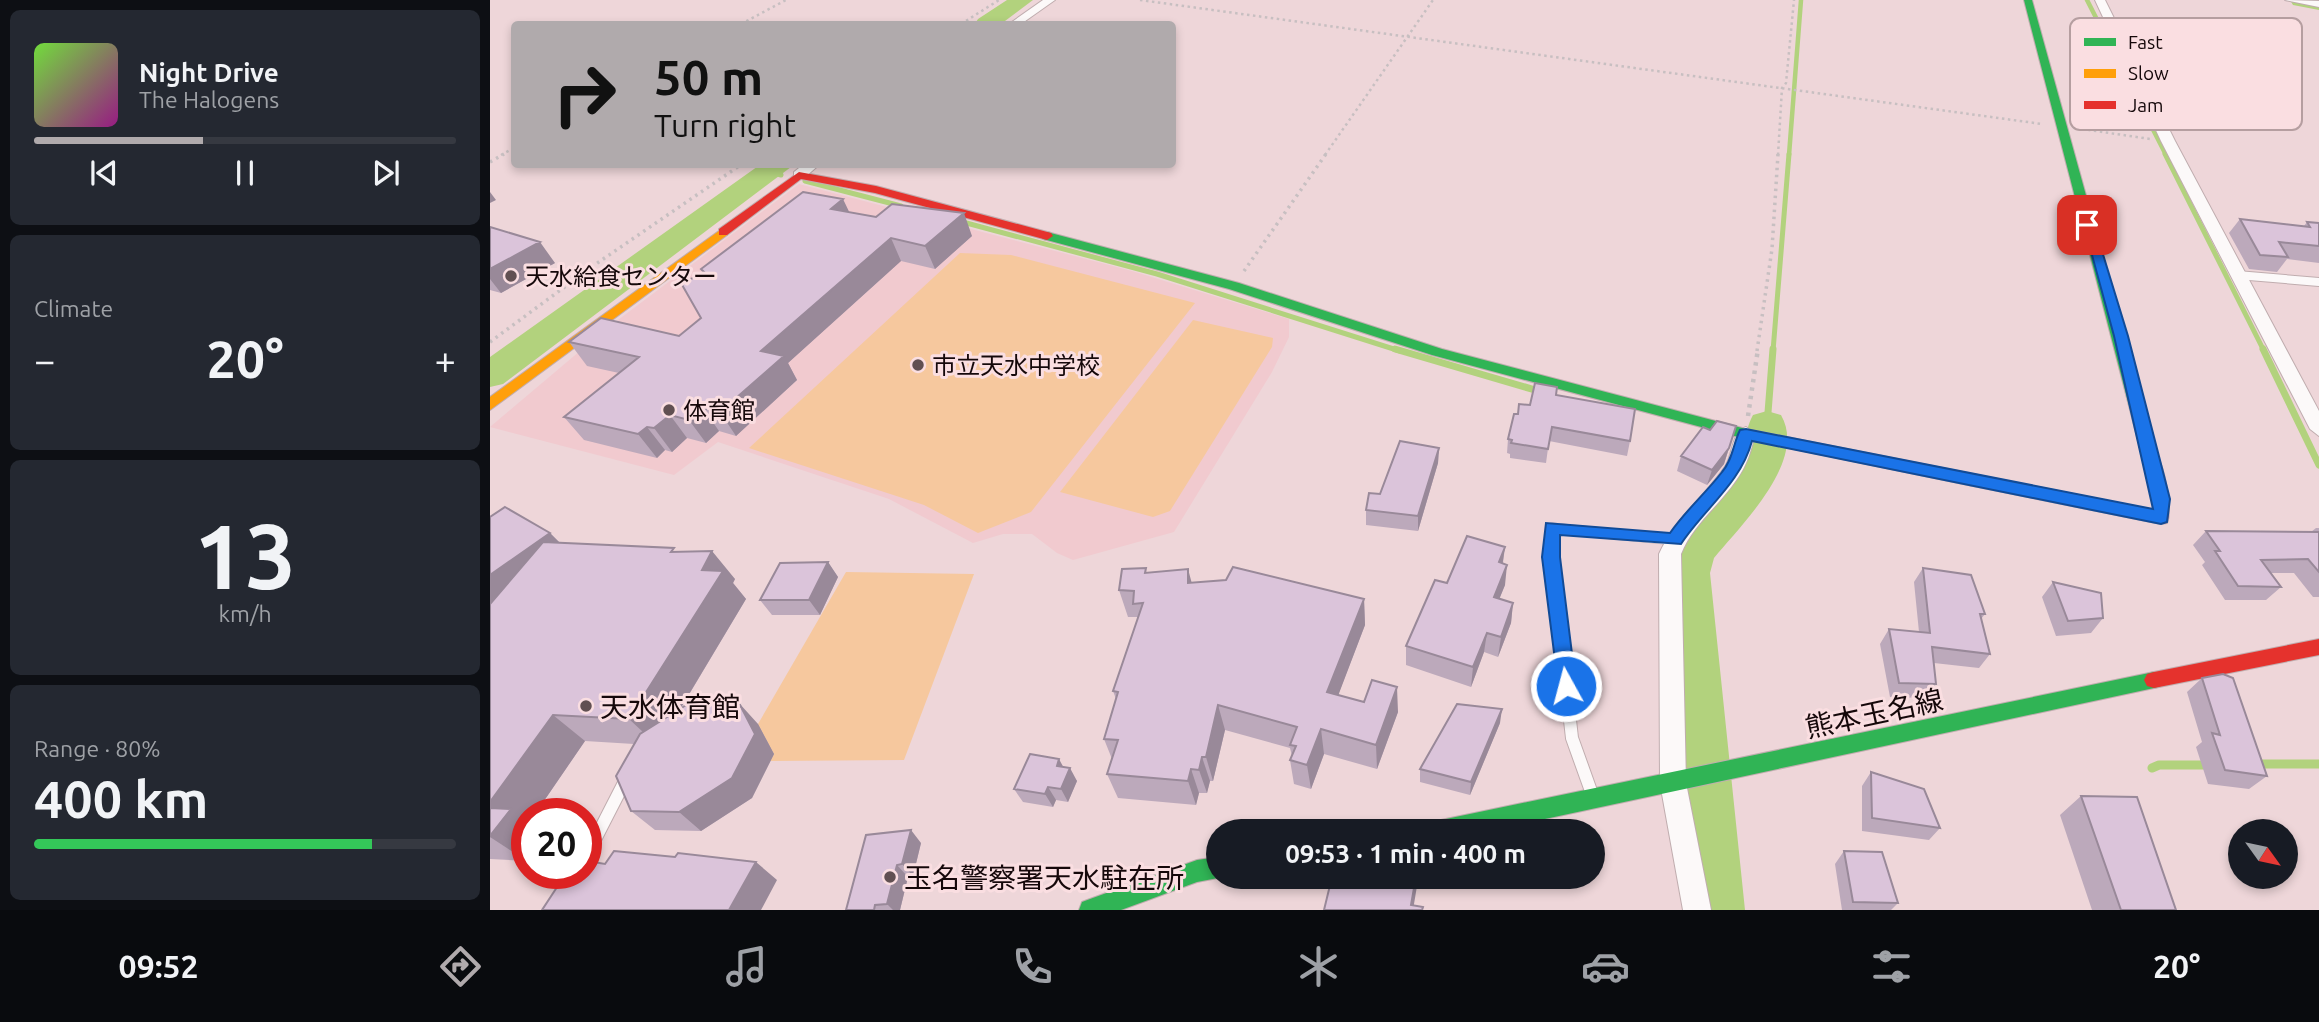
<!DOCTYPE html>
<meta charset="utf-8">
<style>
:root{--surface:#171b24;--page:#242831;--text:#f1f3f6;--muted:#9ea1a6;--line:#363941;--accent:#b0aaac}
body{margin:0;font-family:Ubuntu,"Noto Sans JP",sans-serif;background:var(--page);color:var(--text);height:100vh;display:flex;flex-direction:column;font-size:26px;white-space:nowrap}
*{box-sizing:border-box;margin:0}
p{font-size:23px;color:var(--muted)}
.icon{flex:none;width:38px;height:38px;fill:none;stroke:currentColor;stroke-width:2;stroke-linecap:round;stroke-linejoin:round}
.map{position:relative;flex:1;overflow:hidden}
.sheet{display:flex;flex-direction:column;gap:10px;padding:10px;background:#0d0f14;width:490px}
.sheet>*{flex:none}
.banner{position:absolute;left:21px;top:21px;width:665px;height:147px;border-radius:7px;box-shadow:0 4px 10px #0003;background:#b0aaac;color:#111;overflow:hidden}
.needle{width:46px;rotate:123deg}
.fabs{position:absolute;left:1738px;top:819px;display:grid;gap:14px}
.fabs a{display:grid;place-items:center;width:70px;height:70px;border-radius:50%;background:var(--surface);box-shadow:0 4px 10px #0003;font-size:35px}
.speed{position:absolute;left:21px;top:798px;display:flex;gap:14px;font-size:35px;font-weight:700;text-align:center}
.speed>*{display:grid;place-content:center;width:91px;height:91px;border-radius:50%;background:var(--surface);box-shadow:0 4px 10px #0003;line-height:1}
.speed .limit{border:10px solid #d22;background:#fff;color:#111}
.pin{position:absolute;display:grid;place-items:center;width:60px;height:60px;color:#fff;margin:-30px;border-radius:14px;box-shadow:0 4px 10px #0006}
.me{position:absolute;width:77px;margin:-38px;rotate:353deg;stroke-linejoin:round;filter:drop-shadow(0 0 5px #0008)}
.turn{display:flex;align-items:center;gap:24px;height:147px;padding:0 28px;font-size:32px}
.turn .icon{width:91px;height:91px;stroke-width:2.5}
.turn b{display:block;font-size:49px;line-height:60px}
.big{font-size:52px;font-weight:700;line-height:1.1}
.sheet .widget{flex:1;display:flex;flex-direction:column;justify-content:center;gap:10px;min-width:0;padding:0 24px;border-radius:10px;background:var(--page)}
.sheet .dial{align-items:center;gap:0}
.dial b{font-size:91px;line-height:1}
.song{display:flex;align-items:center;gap:21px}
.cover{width:84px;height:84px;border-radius:10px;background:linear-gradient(135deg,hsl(100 70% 55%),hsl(310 70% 35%))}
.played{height:7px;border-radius:4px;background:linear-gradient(90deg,var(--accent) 40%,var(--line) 40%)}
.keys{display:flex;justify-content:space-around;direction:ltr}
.heat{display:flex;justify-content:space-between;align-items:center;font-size:38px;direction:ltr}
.charge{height:10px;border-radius:5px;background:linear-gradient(90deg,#34c759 80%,var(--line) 0)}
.trip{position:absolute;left:716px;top:819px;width:399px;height:70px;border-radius:35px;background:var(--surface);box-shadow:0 4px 10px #0003;font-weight:700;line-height:70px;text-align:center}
.dock{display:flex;height:112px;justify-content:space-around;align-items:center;background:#090b0e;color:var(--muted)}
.dock .icon{width:49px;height:49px}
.dock .selected{color:var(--accent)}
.dock b{font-size:32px;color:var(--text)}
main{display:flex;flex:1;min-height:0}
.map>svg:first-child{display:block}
.built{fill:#f1cacf}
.green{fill:#f6c89e}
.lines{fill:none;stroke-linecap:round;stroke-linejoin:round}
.stream-far3{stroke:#b2d27d;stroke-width:4.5}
.stream-far2{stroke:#b2d27d;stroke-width:5}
.stream-far1{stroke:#b2d27d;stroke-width:7}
.stream{stroke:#b2d27d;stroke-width:9}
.river{fill:#b2d27d;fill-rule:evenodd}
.lane-far2-casing{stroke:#c0adaf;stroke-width:10}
.lane-far1-casing{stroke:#c0adaf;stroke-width:11}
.lane-casing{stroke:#c0adaf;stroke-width:14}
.street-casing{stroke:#c0adaf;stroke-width:2}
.fast-casing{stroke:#c0adaf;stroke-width:2}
.slow-casing{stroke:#c0adaf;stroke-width:2}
.jam-casing{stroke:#c0adaf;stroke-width:2}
.path-far2{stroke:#c7bfc1;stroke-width:2.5;stroke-dasharray:2.5 3.5;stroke-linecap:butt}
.path-far1{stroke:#c7bfc1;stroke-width:3.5;stroke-dasharray:2.5 4.5;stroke-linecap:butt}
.path{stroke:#c7bfc1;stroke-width:4.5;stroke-dasharray:3.5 5;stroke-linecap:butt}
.lane-far2{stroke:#fcf9f9;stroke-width:8}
.lane-far1{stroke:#fcf9f9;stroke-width:10}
.lane{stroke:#fcf9f9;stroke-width:12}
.street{fill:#fcf9f9;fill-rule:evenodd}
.fast{fill:#30b455;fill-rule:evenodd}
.slow{fill:#ff9f0a;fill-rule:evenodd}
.jam{fill:#e5322d;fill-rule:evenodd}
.wall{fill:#bca9bb}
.shaded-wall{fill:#998999}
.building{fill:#dbc4da;stroke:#998999;stroke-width:2}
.route{fill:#1a73e8;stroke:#114b97;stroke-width:2}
.poi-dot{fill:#615052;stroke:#fadee1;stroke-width:2.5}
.labels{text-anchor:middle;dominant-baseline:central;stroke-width:6;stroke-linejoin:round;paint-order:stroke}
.poi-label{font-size:24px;fill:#15080a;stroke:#fadee1;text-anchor:start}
.near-poi-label{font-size:28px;fill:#15080a;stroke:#fadee1;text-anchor:start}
.near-street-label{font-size:28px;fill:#15080a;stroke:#fadee1}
.key{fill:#fadee1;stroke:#b59ea0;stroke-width:2}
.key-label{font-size:19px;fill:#15080a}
</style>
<main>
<section class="sheet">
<div class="widget">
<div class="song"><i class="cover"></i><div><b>Night Drive</b><p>The Halogens</p></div></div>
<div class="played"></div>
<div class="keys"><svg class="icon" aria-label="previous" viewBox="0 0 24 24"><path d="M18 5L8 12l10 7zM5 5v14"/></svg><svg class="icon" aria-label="pause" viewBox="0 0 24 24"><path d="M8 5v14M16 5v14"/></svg><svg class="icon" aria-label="next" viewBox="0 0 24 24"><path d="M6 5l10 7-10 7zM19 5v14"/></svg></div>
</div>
<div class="widget"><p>Climate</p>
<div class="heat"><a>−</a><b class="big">20°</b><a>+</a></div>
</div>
<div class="widget dial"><b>13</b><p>km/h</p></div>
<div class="widget"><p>Range · 80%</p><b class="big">400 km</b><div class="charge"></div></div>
</section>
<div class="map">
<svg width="1829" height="910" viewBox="0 0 1829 910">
<rect width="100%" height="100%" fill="#eed6d9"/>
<path class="built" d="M309 184 642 271 799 319V337L782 372 684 532 583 560 567 553 542 534H513L483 543 399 499 228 442 184 475 0 427 116 329Z"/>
<path class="green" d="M470 253 521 255 705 303 541 512 488 533 434 505 259 448Z
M703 320 783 338 782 347 680 511 663 517 570 492Z
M356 572 484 574 414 760 280 761 268 724Z"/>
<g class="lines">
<path class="stream-far3" d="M1597 0 1676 155
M1299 155 1311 0"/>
<path class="stream-far2" d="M1675 154 1774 351
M281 172 291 175
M315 181 411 206
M469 221 667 274 910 351
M1283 351 1299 154"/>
<path class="stream-far1" d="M905 349 1052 392
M1773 349 1829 465
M1277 425 1283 349"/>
<path class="stream" d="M1763 764H1829
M1662 768 1669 765H1720"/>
<path class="river" d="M517 0H543L511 24H485L488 19Z
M1800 0H1829V10L1803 5Z
M271 164H305L13 384 0 387V357Z
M1277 411 1291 415C1318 461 1250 526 1224 558L1220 573 1255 910H1197L1176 573C1187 528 1219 513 1244 477 1257 459 1252 434 1263 415Z"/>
<defs>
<path id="lane-far2" d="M1747 275 1829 282"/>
<path id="lane-far1" d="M1066 598 1061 557 1062 528 1185 540"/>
<path id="lane" d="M1066 596 1082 738 1101 791
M96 857 136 779
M61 910 85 873"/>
<path id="street" d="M553 0H565L531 24H519Z
M1605 0H1615L1685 141 1829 411V436L1820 429 1671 141Z
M1795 0 1829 1V7Z
M314 164H330L314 178H304V172Z
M1256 427 1265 434C1261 451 1257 465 1247 479 1229 506 1203 524 1191 554L1196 783 1221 910H1193L1170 783 1169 554C1185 518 1215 497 1236 465 1243 453 1242 432 1256 427Z"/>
<path id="fast" d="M1534 0H1542L1668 456 1660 462 1652 456Z
M557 232 749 283 952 349 1256 429 1483 474 1489 476 1491 480 1489 484 1483 486 1256 439 942 355 739 289 553 239 551 236Z
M1664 672 1671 674 1674 680 1671 686 1664 688 999 831H940L943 824 951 820Z
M728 857V877H733L707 882 631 910H589L592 902 600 899 707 860Z"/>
<path id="slow" d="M233 228 239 232 237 235 0 410V397Z"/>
<path id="jam" d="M309 172 386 186 561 233 563 236 557 240 385 193 311 179 237 235H229V229Z
M1660 450C1674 454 1683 510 1677 523L1671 524 1483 486 1477 484 1475 480 1477 476 1483 474 1663 510V499L1652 456Z
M1829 639V655L1664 688 1657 686 1654 680 1657 674 1664 672Z"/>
</defs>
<use href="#lane-far2" class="lane-far2-casing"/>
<use href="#lane-far1" class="lane-far1-casing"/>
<use href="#lane" class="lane-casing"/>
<use href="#street" class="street-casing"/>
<use href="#fast" class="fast-casing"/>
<use href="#slow" class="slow-casing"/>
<use href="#jam" class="jam-casing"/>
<path class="path-far2" d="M650 0 1552 124
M251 24 296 0
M471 24 509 0
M1592 129 1660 139
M11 155 24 148
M835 155 943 0
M1288 155 1292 88 1296 83 1304 0"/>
<path class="path-far1" d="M0 162 14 154
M754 271 836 154
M0 342 103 266 252 164
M1267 351 1282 249 1288 154"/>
<path class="path" d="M1258 416 1268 349"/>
<use href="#lane-far2" class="lane-far2"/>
<use href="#lane-far1" class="lane-far1"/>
<use href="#lane" class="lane"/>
<use href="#street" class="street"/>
<use href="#fast" class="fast"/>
<use href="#slow" class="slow"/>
<use href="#jam" class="jam"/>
</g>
<path class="wall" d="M359 212 482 236 445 269 411 261 298 363 307 380 246 436 229 431 216 443 197 438 182 452 175 450 167 458 94 440 74 417 129 373 97 366 79 342 189 336 211 318 214 273 211 269Z
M1750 219 1814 226 1817 222 1829 223V263L1797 259 1787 272 1759 269 1739 233Z
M0 227 65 263 11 293 0 290Z
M1066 395 1140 441 1137 456 1059 441 1056 463 1020 458V454L1017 453 1018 439 1028 414 1040 405Z
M1246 426 1234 464 1217 485 1187 471 1191 456 1220 430Z
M949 448 948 463 928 531 876 525V510L890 494Z
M0 517 60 533 70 543 187 552 245 579 243 583 256 599 191 708 268 724 284 754 262 798 211 831 165 830 141 811 144 744 95 741 45 814H37V861L0 859Z
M1826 528H1829V597H1823L1804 573H1781L1791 587 1776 600H1735L1712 565 1715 562 1703 545 1716 531 1821 532Z
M1015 547 1013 563 1015 585 1009 599 1023 603 1021 623 1008 657 994 652 981 687 916 665V646L957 583Z
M338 562 348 577 330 615H282L270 600Z
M1433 568 1495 614 1491 619 1500 654 1489 668 1444 663 1446 684 1436 698 1400 697 1390 644 1399 629 1429 632 1424 582Z
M657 572 702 583 874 599 875 625 848 695 908 712 887 769 834 754 821 789 804 784 800 760 802 756 800 748 735 730 723 781H720L717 793H709L706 805 628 798 617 774 622 759 614 739 626 699 623 691 648 620 647 617H638L629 590Z
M1563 582 1613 618 1601 633 1566 636 1552 597Z
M1712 678 1777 776 1759 789 1718 784 1706 747 1712 742 1697 692Z
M1010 723 980 795 930 782V769Z
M574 767 587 781 578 802 566 800 563 807 533 802 524 789Z
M1381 772 1450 828 1439 840 1372 831V786Z
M1591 796 1686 910H1602L1570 815Z
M431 843 423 876 418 877 410 910H356Z
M1354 851 1408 903 1401 910H1352L1345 864Z"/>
<path class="shaded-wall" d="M0 192 6 200 0 203Z
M353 199 364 222 341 209Z
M474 213 482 236 445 269 435 246Z
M401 238 411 261 298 363 307 380 246 436 230 412 271 351Z
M50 242 65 263 11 293 0 279V269Z
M213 408 229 431 216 443 199 420Z
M180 415 197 438 182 452 164 428Z
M157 427 175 450 167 458 148 434Z
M949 448 948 463 928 531V516Z
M1239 448 1234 464 1217 485 1222 470Z
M60 533 82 555 0 614V575Z
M1015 547 1012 567 1009 562Z
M222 551 245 579 243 583 256 599 168 746 139 719Z
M338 562 348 577 330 615 319 600Z
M1017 565 1015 585 1002 617 1004 597Z
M698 569 705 595 698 583Z
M874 599 875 625 840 717 837 692Z
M1023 603 1021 623 1008 657 1011 637Z
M997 633 994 652 981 687 983 667Z
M907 687 908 712 887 769 886 745Z
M249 703 268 724 284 754 262 798 211 831 189 812Z
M728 705 735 730 723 781 716 757Z
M1012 709 1010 723 980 795 981 782Z
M63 715 95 741 45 814H37V861L0 837V802Z
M831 729 834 754 821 789 817 765Z
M712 757 720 781 717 793 709 770Z
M569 759 576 772 567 766Z
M580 768 587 781 578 802 571 789Z
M701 769 709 793 706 805 698 781Z
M558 787 566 800 563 807 555 794Z
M421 830 431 843 423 876 412 864Z
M266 862 287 880 271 910H239Z
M407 865 418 877 410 910H403L397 904Z
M926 877H928V880L923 910 921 905Z"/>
<path class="building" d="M313 192 353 199 341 209 386 217 402 204 474 213 435 246 401 238 271 351 294 356 230 412 213 408 199 420 180 415 164 428 157 427 148 434 74 417 149 357 79 342 111 318 189 336 211 318 191 283 215 273 211 269Z
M1750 219 1820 227 1817 222 1829 223V246L1789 242 1798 257 1770 255Z
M0 227 50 242 0 269Z
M1045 383 1067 387 1066 395 1145 409 1140 441 1062 427 1058 449 1021 443 1022 440 1018 439 1024 414H1028L1029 404 1040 405Z
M1227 421 1246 426 1239 448 1222 470 1191 456 1213 427 1220 430Z
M910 441 949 448 928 516 876 510 879 493 890 494Z
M15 507 60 533 0 575V517Z
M1716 531 1829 532V572L1818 559 1771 560 1791 587 1748 586 1725 551H1730Z
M977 536 1015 547 1009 562 1017 565 1004 597 1023 603 1011 637 997 633 983 667 916 646 945 580 957 583Z
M53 542 184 548 181 552 222 551 212 570 233 571 139 719 63 715 0 802V604Z
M338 562 319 600H270L290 563Z
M743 567 874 599 837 692 874 702 882 680 907 687 886 745 831 729 817 765 800 760 806 746 800 745 807 727 728 705 716 757H712L709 770 701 769 698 781 617 774 628 740 614 739 628 692 623 691 653 603 643 604 644 591 629 590 632 569 656 568 655 573 698 569V583L736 580Z
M1433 568 1481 575 1495 614H1490L1500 654 1442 647 1446 684 1409 683 1399 629 1440 633Z
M1563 582 1611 593 1613 618 1578 621Z
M1733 674 1743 678 1777 776 1735 770 1722 733 1730 735 1712 678Z
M201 702 249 703 265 734 242 778 189 812 141 811 126 776 150 734Z
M967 704 1012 709 981 782 930 769Z
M540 754 569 759 567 766 580 768 571 789 558 787 555 794 524 789Z
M1381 772 1434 789 1450 828 1382 818Z
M1591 796 1647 797 1686 910H1631Z
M0 808 21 809 0 836Z
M421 830 412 864 407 865 397 904 385 905 384 910H356L376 835Z
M124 851 185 857 188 853 266 862 239 910H52L73 878 85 879 89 873H96L97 861 115 864Z
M1354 851 1392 852 1408 903 1363 902Z
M842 877H926L921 905 933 907 932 910H834Z"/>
<path class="route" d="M1593 222 1604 225 1638 336 1680 499 1677 522 1671 524 1262 441C1251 483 1214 509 1191 544L1070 535V557L1086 686 1083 692 1076 695 1069 692 1052 557 1056 523 1180 533C1196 510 1216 493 1232 472 1243 459 1243 444 1250 430L1256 429 1663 509 1624 336Z"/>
<g class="poi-dot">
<circle cx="21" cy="276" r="7"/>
<circle cx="428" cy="365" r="7"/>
<circle cx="179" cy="410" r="7"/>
<circle cx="96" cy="706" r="7"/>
<circle cx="400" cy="877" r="7"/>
</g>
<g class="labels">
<g class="poi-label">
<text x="35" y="276">天水給食センター</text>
<text x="442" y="365">市立天水中学校</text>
<text x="193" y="410">体育館</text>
</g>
<g class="near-poi-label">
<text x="110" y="706">天水体育館</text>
<text x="414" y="877">玉名警察署天水駐在所</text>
</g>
<g class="near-street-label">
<text transform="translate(1384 713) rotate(-12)">熊本玉名線</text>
</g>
</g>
<rect x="1580" y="18" width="232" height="112" rx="10" class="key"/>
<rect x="1594" y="38" width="32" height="8" fill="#30b455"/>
<rect x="1594" y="69" width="32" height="9" fill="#ff9f0a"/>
<rect x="1594" y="101" width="32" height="8" fill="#e5322d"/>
<g class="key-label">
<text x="1638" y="49">Fast</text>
<text x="1638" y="80">Slow</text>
<text x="1638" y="112">Jam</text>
</g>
</svg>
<div class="fabs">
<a><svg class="needle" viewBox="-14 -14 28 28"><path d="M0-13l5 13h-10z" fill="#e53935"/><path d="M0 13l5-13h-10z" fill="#9ea1a6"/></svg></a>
</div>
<div class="speed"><div class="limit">20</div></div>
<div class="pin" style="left:1597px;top:225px;background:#d93025"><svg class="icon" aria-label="arrive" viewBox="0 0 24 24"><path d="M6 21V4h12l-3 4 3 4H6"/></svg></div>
<svg class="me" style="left:1076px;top:686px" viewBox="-20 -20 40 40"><circle r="17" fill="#1a73e8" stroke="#fff" stroke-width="3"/><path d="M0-11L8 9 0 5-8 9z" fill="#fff"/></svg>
<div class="trip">09:53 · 1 min · 400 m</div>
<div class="banner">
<div class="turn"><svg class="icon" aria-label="right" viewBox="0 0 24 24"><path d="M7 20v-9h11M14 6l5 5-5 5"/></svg><div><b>50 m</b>Turn right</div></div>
</div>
</div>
</main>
<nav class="dock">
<b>09:52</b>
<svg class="icon selected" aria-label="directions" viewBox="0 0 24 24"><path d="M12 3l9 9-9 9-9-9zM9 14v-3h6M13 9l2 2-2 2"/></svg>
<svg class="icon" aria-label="music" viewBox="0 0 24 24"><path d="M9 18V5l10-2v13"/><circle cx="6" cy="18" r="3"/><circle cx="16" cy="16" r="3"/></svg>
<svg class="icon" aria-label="phone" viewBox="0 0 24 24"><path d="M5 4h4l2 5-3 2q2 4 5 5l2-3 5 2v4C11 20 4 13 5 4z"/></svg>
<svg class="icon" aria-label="climate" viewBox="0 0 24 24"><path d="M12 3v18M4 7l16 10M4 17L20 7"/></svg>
<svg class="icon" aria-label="car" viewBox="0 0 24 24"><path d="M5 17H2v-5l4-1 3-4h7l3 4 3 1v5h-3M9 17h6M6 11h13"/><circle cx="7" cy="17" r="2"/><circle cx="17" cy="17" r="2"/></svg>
<svg class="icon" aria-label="filters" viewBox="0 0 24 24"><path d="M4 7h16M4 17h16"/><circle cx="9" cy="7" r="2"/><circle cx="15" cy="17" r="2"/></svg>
<b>20°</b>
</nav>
